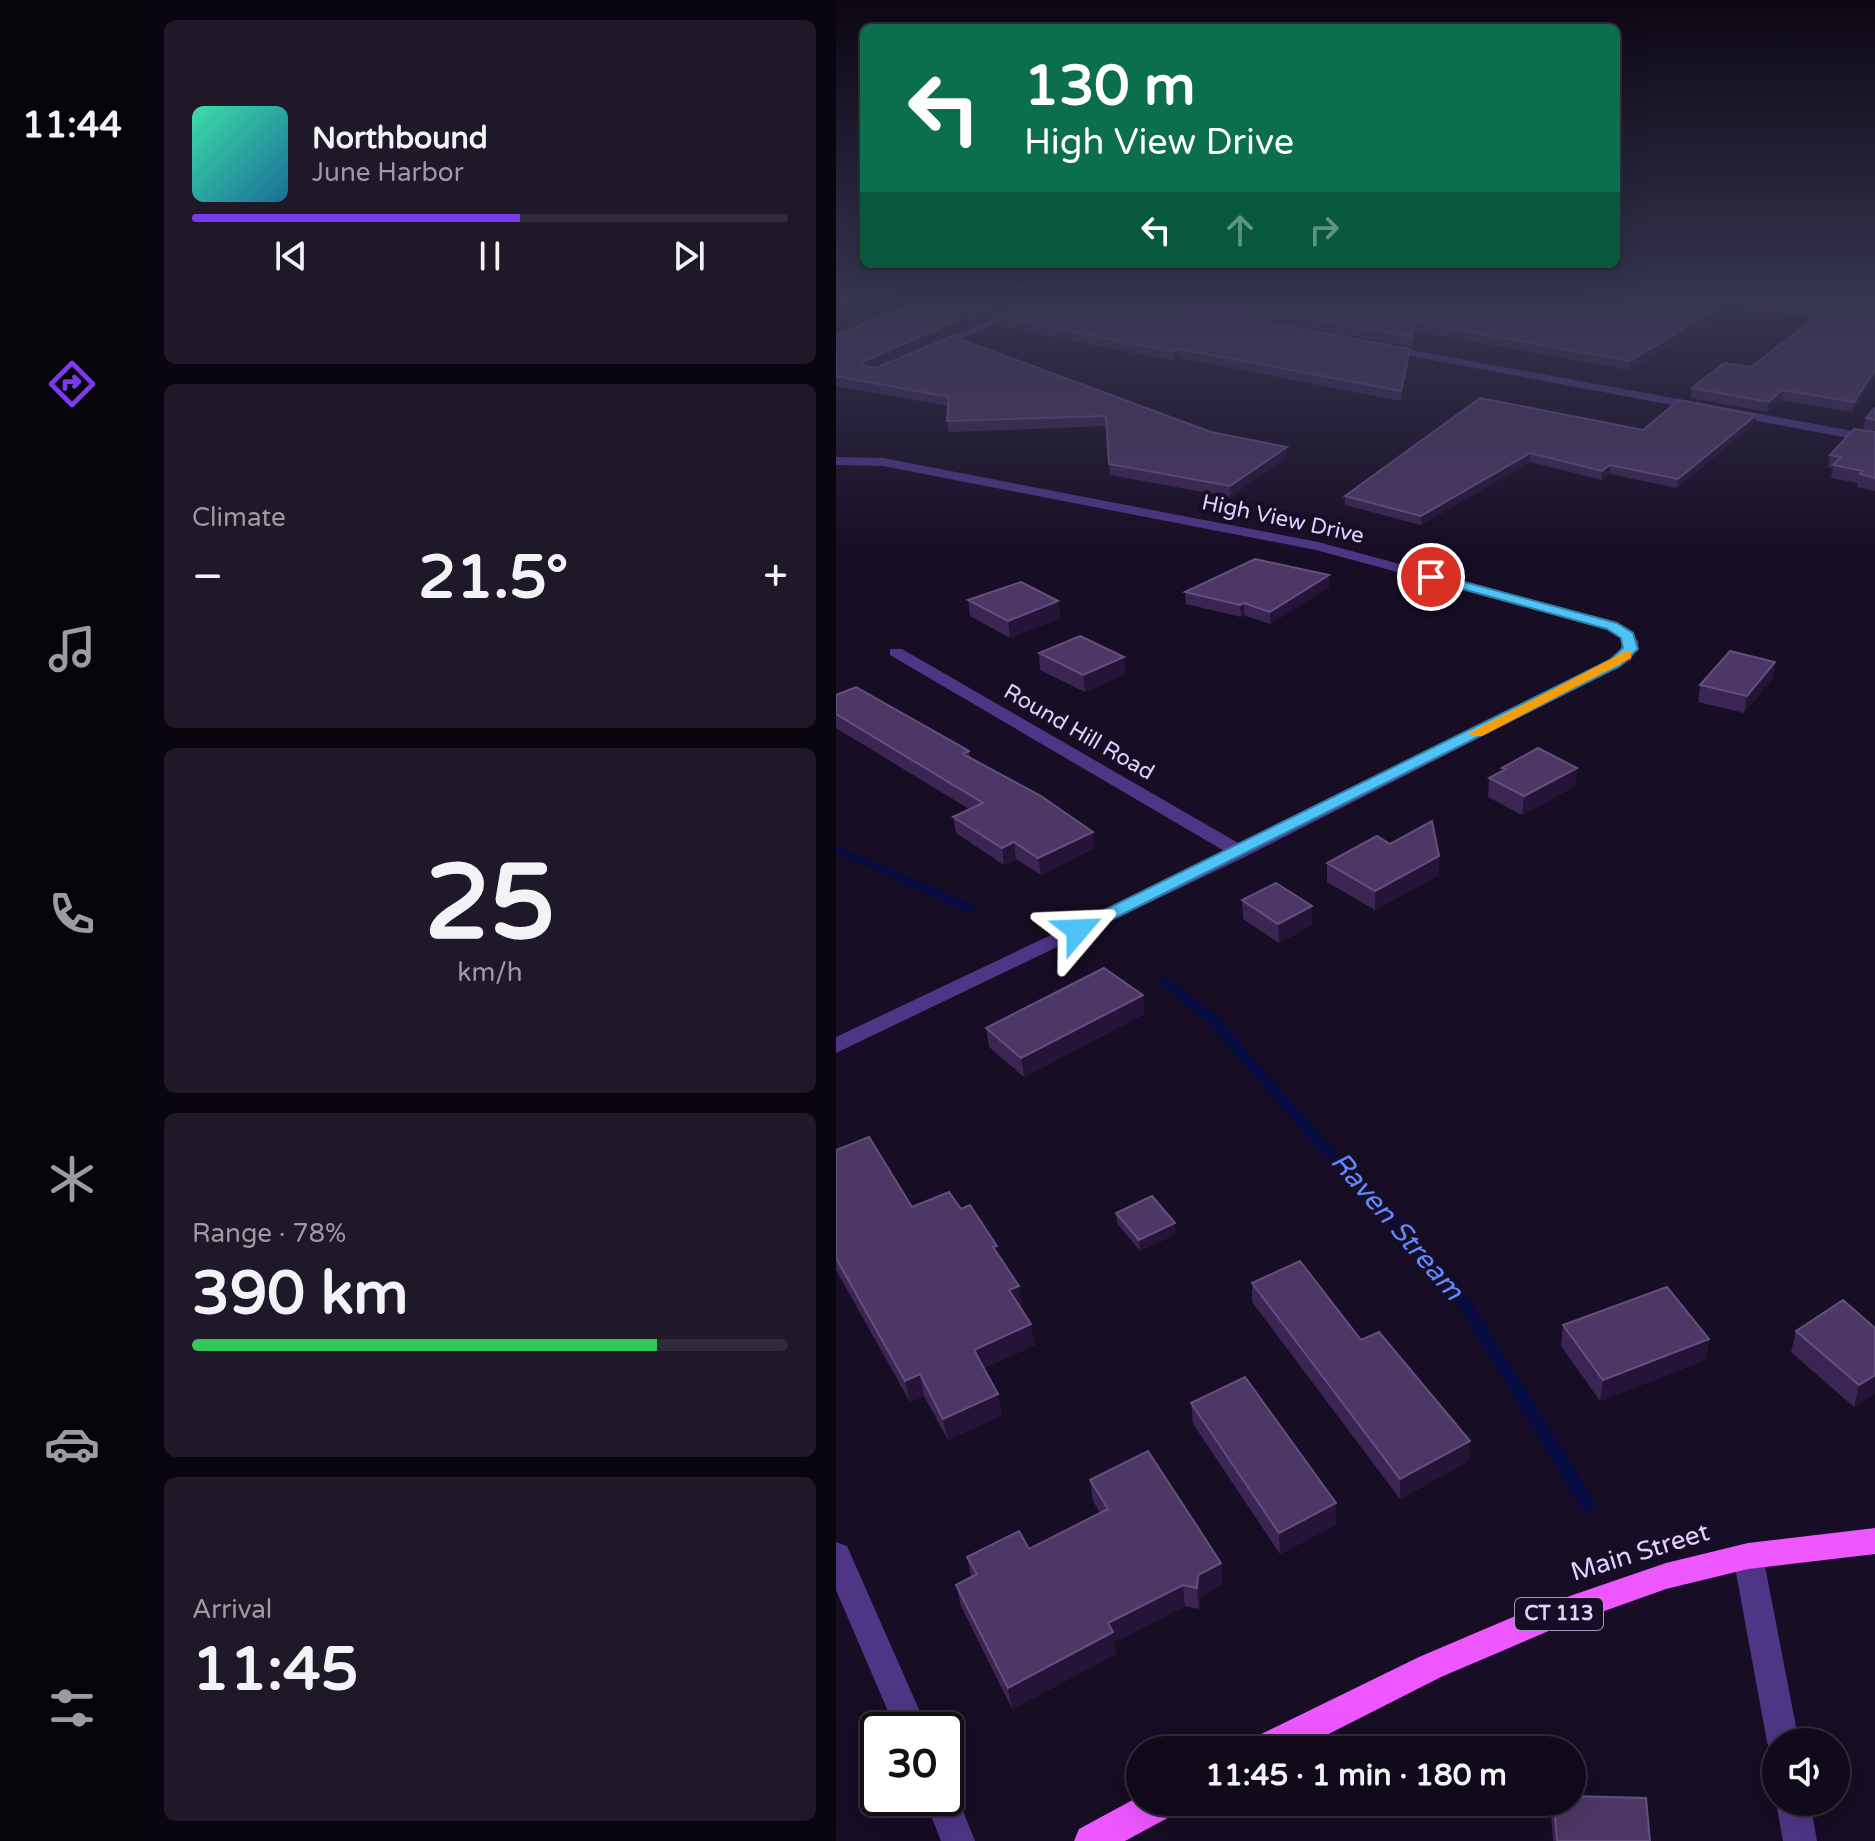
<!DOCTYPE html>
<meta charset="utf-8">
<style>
:root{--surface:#110a1b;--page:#1e1828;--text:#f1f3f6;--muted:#9c9aa3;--line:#302b3a;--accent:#7c3aed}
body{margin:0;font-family:"Varela Round",sans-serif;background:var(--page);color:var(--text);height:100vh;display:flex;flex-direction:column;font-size:30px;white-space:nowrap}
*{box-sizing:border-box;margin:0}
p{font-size:26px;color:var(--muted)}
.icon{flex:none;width:44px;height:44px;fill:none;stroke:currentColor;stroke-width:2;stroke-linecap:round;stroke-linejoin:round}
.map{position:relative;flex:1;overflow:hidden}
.side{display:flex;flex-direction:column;gap:20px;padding:20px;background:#09060f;width:692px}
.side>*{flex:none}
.guide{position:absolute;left:24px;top:24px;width:760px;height:244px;border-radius:12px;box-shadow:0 8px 32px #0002,0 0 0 2px var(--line);background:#0b6e4f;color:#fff;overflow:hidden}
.tools{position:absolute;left:926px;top:1728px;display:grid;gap:16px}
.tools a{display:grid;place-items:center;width:88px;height:88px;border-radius:50%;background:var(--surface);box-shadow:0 8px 32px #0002,0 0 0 2px var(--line);font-size:40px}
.speed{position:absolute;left:24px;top:1712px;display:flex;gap:16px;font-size:40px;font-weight:700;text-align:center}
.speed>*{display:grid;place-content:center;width:104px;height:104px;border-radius:50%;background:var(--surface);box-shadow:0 8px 32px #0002,0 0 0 2px var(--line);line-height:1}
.speed .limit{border:4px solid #111;border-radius:12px;background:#fff;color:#111}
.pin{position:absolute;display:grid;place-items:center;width:68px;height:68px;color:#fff;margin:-34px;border:4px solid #fff;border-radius:50%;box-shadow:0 2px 8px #0007}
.me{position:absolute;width:88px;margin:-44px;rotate:64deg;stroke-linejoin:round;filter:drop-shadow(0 0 6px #0008)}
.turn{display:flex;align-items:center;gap:28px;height:168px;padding:0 32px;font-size:36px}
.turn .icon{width:104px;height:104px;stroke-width:2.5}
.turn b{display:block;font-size:56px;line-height:68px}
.lanes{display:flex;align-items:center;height:76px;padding:0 32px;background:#0003;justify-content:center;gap:40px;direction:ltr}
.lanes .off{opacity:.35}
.big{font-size:60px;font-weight:700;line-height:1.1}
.side .card{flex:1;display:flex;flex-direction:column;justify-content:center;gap:12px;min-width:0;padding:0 28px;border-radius:12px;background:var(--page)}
.side .dial{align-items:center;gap:0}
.dial b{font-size:104px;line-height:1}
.song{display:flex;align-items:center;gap:24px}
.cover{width:96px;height:96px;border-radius:12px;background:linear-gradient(135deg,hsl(160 70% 55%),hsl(200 70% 35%))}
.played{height:8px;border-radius:4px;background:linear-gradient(90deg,var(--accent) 55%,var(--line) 55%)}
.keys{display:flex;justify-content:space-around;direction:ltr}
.heat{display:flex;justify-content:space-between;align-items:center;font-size:44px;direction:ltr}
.charge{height:12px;border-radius:6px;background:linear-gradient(90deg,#34c759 78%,var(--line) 0)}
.trip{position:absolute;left:290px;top:1736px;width:460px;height:80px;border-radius:40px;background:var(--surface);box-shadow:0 8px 32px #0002,0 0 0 2px var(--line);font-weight:700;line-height:80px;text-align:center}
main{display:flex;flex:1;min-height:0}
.menu{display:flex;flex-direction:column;width:144px;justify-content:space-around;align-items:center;background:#07040b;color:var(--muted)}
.menu .icon{width:56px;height:56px}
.menu .selected{color:var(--accent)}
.menu b{font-size:36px;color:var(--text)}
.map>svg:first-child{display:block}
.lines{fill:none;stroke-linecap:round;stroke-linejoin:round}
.stream{fill:#070c43;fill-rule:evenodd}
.minor{fill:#4e3586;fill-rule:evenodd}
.major{fill:#ee57ff;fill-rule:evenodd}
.wall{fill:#3b2553}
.shaded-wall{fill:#251438}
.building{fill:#4d3765;stroke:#644f7e;stroke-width:2}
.route{fill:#4fc3f7;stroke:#337fa1;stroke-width:2}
.slow{fill:#f59e0b}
.labels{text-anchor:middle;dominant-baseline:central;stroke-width:8;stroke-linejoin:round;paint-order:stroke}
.shield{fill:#170d24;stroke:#a596bd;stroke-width:2}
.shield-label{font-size:20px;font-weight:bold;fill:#e2d0ff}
.street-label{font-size:22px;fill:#e2d0ff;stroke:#170d24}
.near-street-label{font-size:26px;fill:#e2d0ff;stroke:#170d24}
.near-water-label{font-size:28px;font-style:italic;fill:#5e88ff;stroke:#170d24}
</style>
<main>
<nav class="menu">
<b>11:44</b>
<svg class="icon selected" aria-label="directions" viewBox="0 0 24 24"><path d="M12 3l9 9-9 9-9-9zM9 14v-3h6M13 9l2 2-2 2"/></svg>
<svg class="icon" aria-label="music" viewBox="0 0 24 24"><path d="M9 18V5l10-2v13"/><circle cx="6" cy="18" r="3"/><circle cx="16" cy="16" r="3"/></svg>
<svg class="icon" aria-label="phone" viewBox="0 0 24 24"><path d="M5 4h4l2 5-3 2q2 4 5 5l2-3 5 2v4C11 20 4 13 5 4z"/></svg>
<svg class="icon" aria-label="climate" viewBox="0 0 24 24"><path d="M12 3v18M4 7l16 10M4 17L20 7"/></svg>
<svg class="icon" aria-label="car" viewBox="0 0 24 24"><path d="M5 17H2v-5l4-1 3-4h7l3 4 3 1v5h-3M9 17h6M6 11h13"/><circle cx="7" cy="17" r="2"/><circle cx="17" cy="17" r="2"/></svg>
<svg class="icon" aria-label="filters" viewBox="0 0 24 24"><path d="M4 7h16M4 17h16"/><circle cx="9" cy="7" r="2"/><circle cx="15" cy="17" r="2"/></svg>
</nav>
<section class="side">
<div class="card">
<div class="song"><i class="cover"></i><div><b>Northbound</b><p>June Harbor</p></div></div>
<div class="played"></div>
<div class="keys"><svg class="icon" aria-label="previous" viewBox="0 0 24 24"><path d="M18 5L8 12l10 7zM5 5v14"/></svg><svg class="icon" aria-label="pause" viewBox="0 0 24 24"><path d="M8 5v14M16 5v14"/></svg><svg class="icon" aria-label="next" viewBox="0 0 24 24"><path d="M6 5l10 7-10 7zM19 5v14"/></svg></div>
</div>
<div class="card"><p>Climate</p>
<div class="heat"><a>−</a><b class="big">21.5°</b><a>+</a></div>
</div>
<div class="card dial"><b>25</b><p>km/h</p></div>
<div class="card"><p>Range · 78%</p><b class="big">390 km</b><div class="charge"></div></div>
<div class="card"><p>Arrival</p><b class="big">11:45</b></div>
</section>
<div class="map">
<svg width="1039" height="1841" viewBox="0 0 1039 1841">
<rect width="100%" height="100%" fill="#170d24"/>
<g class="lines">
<path class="stream" d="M0 846 138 905 140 908 134 912 130 911 0 853Z
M329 978 333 979 381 1016 480 1130 623 1282 758 1500 761 1505 758 1510 752 1512 746 1510 613 1290 470 1136 371 1022 325 985 323 982 325 979Z"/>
<path class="minor" d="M205 298H220L100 349 90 347Z
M547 345 1039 435V443L543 350 541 348Z
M0 457 47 458 482 542 768 619 790 627 803 642 795 660 785 666 411 856 0 1053V1037L390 852 54 655V649H66L404 844 773 660 782 654 787 642 780 633 758 625 480 550 47 466 0 465Z
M0 1542 11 1546 92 1730H60L0 1590Z
M912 1543 923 1547 927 1556 963 1742H940V1755L935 1753 931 1742 897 1556 901 1547Z
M110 1784 117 1786 139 1841H105L88 1798H110Z
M940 1802H974L981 1841H947Z"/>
<path class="major" d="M1039 1528V1554L912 1569 830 1589 715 1630 605 1677 461 1750H411L415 1739 583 1657 696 1609 830 1563 912 1543Z
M304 1796V1802H344L339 1814 289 1841H238L243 1829Z"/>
</g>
<path class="wall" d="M69 298H197L142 322 125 318 122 331 37 368 375 432 451 457 394 497 274 475 271 426 113 432 111 421 112 406 0 386V335L72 306H70Z
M312 298H1039V377L1016 412 945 400 931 412 855 398 856 388 915 367 979 318 896 308 793 370 578 331 576 347Z
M162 317 573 358 565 401 344 358 338 361 163 326Z
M644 398 807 430 919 423 841 488 774 474 766 480 694 462 585 525 509 505V496Z
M1039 408V491L1021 487 1022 483 995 478 997 468 992 467 994 455 1037 432 1027 430 1030 418Z
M493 575V587L434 624 408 615 405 617 350 604 349 592Z
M132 600 222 601 224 618 174 638 134 616Z
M203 653 288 657 289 674 249 692 204 670Z
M939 662 936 679 908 713 862 702 864 685Z
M0 695 133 751 134 758 258 848 205 875 180 859 168 865 120 833 117 817 133 809 0 728Z
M666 768H741L739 786 686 815 652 797 653 778 666 772Z
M554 844 603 856V875L539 910 491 882V863Z
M406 900 476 906V925L443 943 407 919Z
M307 995 308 1014 188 1077 153 1047 150 1028Z
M0 1150 76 1207 125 1209 163 1256 186 1307H185L199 1345 148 1368 166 1415 112 1440 88 1396 74 1402 0 1270Z
M280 1213 340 1234 304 1251 281 1223Z
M416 1283 525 1340 633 1461 564 1499 416 1302Z
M727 1325 873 1339 869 1360 764 1401 725 1346Z
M1039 1328V1393L1018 1407 955 1352 960 1331Z
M355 1403 500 1503V1525L444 1554 357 1424Z
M254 1480 385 1563 386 1584 364 1597 363 1609 349 1606 278 1642 280 1654 176 1709 125 1606 120 1585 135 1577 131 1557 193 1549 264 1513 257 1501Z
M717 1802H736L814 1841H717L715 1816Z"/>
<path class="shaded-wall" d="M175 298H197L142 322 141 312Z
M897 299 896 308 793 370 794 361Z
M124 309 125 318 122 331 27 372 26 362Z
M344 349V358L338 361 337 352Z
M574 349 573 358 565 401V391Z
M1039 370V377L1016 412 1018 402Z
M946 390 945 400 931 412 933 402Z
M920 415 919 423 841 488 842 479Z
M451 447V457L394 497V486Z
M694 453V462L585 525V516Z
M774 465V474L766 480V471Z
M493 575V587L434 624V612Z
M222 601 224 618 174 638 172 621Z
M408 603V615L405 617 404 605Z
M288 657 289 674 249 692 247 675Z
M939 662 936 679 908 713 911 696Z
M741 768 739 786 686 815 688 796Z
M257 832 258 848 205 875 202 858Z
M178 842 180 859 168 865 166 848Z
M603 856V875L539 910V891Z
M476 906V925L443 943 442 924Z
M307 995 308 1014 188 1077 185 1058Z
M339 1223 340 1234 304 1251 303 1240Z
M183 1286 186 1307 177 1311 173 1290Z
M195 1324 199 1345 142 1371 138 1350Z
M873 1339 869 1360 764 1401 767 1380Z
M84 1374 88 1396 74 1402 69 1381Z
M1039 1375V1393L1018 1407 1023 1385Z
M162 1394 166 1415 112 1440 107 1419Z
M634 1441 633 1461 564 1499V1479Z
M500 1503V1525L444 1554 443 1533Z
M385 1563 386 1584 364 1597 363 1609 361 1588 362 1575Z
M347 1585 349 1606 278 1642 280 1654 176 1709 172 1688 272 1623Z"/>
<path class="building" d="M74 298H175L141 312 124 309 120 321 26 362 28 366 40 368 116 336 375 432 451 447 394 486 273 464 270 416 111 421 113 397 0 376V335L84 301Z
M205 298H303L574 349 565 391 344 349 337 352 162 317Z
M360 298H1039V370L1018 402 946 390 933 402 856 388 888 363 915 367 989 310 897 299 794 361 579 322 576 337Z
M644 398 807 430 843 400 920 415 842 479 774 465 766 471 694 453 585 516 509 496Z
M1039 408V420L1030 418Z
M1018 429 1039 432V478L1024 474 1027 471 997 465 1005 457 994 455Z
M419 559 493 575 434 612 408 603 404 605 349 592Z
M185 582 222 601 172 621 132 600Z
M244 636 288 657 247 675 203 653Z
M894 651 939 662 911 696 864 685Z
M20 687 133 751 127 754 205 796 257 832 202 858 178 842 166 848 117 817 147 803 0 714V695Z
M702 748 741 768 688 796 653 778 670 769 666 768Z
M596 821 603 856 539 891 491 863 541 836 554 844Z
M440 883 476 906 442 924 406 900Z
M268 968 307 995 185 1058 150 1028Z
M33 1137 76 1207 113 1192 125 1209 134 1205 161 1246 157 1247 183 1286 173 1290 195 1324 138 1350 162 1394 107 1419 84 1374 69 1381 0 1258V1150Z
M316 1196 339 1223 303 1240 280 1213Z
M464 1261 525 1340 543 1332 634 1441 564 1479 416 1283Z
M831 1287 873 1339 767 1380 727 1325Z
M1007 1300 1039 1328V1375L1023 1385 960 1331Z
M409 1377 500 1503 443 1533 355 1403Z
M312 1451 385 1563 362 1575 361 1588 347 1585 272 1623 277 1632 172 1688 120 1585 141 1574 131 1557 183 1531 193 1549 272 1509 254 1480Z
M736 1796 810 1798 814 1841H721L718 1802H736Z"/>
<linearGradient id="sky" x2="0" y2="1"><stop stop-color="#0d0714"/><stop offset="0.54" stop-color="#363550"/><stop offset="1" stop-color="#363550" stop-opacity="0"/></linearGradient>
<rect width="1039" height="556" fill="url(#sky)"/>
<path class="route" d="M595 573 781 623 797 633 802 649 784 666 249 933H236L233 930 236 926 774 660 787 648 785 638 771 629 590 579V574Z"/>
<path class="slow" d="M790 651 795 652V658L646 736H635L633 733Z"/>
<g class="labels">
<rect class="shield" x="679" y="1598" width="88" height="32" rx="6"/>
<g class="shield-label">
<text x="723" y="1614">CT 113</text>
</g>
<g class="street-label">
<text transform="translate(447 519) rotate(12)">High View Drive</text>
<text transform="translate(243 732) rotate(30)">Round Hill Road</text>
</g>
<g class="near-street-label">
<text transform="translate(804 1552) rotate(-17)">Main Street</text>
</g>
<g class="near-water-label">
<text transform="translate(561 1226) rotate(49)">Raven Stream</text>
</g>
</g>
</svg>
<div class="tools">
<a><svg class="icon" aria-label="sound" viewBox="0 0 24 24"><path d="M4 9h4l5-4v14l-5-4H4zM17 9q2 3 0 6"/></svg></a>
</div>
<div class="speed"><div class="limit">30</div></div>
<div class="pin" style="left:595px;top:577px;background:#d93025"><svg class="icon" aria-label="arrive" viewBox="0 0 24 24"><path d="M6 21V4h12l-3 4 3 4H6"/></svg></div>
<svg class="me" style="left:242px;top:930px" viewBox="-20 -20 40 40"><path d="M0-17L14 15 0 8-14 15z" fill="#4fc3f7" stroke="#fff" stroke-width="4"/></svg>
<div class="trip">11:45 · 1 min · 180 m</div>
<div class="guide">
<div class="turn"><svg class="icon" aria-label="left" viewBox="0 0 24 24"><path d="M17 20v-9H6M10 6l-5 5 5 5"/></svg><div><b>130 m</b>High View Drive</div></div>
<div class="lanes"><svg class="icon" aria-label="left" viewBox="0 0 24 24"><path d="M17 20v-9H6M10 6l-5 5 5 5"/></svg><svg class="icon off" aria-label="ahead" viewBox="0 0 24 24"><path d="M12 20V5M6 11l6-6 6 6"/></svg><svg class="icon off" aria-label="right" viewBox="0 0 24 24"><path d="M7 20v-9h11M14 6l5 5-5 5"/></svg></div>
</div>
</div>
</main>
